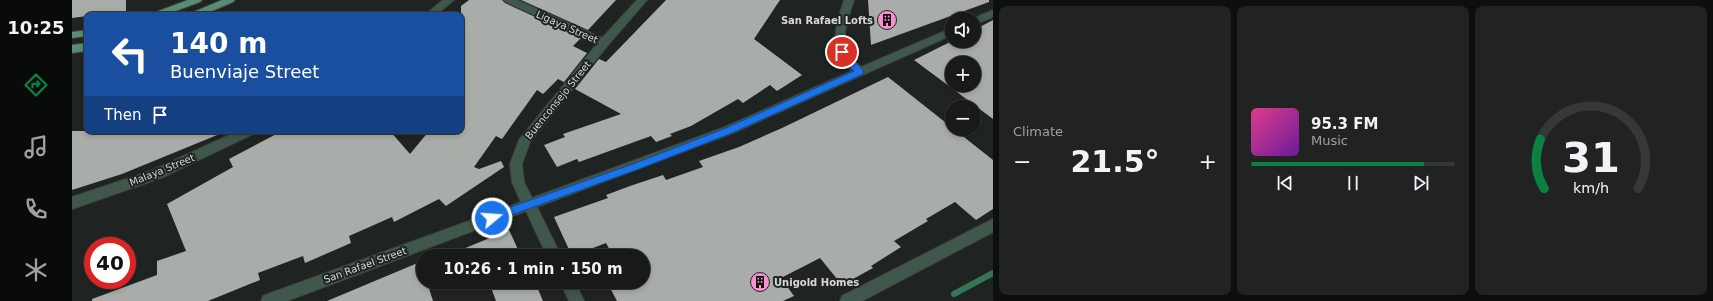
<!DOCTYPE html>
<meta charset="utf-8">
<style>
:root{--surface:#171a19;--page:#202322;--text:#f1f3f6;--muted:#9ea1a2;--line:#363838;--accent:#0b8043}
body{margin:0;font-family:"DejaVu Sans",sans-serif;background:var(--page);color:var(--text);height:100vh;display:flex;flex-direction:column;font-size:15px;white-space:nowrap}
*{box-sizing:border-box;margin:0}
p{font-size:13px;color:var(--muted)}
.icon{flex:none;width:22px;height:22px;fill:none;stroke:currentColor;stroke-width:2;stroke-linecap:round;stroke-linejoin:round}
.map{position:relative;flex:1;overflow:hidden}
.sheet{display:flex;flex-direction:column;gap:6px;padding:6px;background:#0d0e0e;width:720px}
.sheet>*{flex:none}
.guide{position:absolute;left:12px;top:12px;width:380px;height:122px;border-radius:8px;box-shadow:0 2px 6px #0003,0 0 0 1px var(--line);background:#1a4fa0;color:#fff;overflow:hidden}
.buttons{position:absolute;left:873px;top:12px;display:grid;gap:8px}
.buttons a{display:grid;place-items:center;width:36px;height:36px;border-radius:50%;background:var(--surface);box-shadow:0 2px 6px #0003,0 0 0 1px var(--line);font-size:20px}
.speed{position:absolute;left:12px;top:237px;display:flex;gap:8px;font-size:20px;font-weight:700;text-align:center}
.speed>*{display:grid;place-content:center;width:52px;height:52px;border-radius:50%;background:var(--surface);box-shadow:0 2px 6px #0003,0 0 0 1px var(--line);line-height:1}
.speed .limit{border:6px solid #d22;background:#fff;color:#111}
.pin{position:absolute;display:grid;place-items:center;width:34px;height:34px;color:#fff;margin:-17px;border:2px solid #fff;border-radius:50%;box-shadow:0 1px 4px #0007}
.me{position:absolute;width:44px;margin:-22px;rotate:72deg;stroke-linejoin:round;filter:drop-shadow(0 0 3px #0008)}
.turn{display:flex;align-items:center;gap:14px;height:84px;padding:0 20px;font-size:18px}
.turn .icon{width:52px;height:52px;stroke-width:2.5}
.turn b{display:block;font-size:28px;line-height:34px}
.then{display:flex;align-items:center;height:38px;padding:0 20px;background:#0003;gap:8px;font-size:15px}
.big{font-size:30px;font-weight:800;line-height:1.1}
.sheet .tile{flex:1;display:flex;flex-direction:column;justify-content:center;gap:6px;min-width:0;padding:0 14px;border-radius:8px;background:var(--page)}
.sheet .dial{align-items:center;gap:0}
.dial svg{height:104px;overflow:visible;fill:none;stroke:var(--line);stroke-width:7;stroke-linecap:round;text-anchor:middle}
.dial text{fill:var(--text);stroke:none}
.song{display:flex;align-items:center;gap:12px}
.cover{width:48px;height:48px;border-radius:6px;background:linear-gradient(135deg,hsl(330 70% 55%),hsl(280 70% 35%))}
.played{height:4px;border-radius:2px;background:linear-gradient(90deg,var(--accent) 85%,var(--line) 85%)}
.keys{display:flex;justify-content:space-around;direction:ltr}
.heat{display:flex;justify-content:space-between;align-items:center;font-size:22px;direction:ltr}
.sheet .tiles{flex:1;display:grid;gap:6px;grid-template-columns:repeat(3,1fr)}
.trip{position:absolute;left:344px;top:249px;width:234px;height:40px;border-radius:20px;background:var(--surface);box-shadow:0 2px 6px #0003,0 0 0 1px var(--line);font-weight:800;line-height:40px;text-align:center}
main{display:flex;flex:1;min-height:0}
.menu{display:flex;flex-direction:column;width:72px;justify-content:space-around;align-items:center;background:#090a0a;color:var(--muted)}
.menu .icon{width:28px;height:28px}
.menu .current{color:var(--accent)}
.menu b{font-size:18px;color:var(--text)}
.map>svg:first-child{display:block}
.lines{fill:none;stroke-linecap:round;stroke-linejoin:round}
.stream{stroke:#347558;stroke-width:6}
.building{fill:#a8adaa;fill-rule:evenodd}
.minor-casing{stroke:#3c403e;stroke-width:2}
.major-casing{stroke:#3c403e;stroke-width:2}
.minor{fill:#3f584b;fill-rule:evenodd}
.major{fill:#588d74;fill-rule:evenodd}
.route{fill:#1a73e8;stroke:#114b97}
.labels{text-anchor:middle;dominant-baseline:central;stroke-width:4;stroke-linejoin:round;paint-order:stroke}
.poi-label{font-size:10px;font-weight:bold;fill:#d6d8d7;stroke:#1f2321;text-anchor:end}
.street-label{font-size:10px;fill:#d6d8d7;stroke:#1f2321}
</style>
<main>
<nav class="menu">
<b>10:25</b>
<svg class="icon current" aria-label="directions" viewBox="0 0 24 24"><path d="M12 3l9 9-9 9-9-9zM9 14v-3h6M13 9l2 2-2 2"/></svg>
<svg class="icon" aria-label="music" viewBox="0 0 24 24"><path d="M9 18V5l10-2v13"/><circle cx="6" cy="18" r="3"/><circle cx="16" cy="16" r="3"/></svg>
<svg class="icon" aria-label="phone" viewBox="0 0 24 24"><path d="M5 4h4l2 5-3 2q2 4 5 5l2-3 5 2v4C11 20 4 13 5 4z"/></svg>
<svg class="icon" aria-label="climate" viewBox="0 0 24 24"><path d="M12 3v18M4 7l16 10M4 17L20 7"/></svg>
</nav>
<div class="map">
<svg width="921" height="301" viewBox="0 0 921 301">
<rect width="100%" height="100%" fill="#1f2321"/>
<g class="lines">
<path class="stream" d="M882 294 921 273"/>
</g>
<path class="building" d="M0 0H54V11L0 18Z
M397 0H430L433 3 509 38 501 46 515 53 492 82 486 79 471 94 465 90 430 139 424 136 402 167 407 169 429 161 432 167 374 206 367 199 322 222 320 217 277 236 279 243 233 263 231 256 186 273 188 280 136 301H20V299L85 275V261L114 251 95 204 161 167 157 159 210 131H318L338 154 357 131H389V6Z
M449 0H544L516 30Z
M594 0H708L682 39 730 75 705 91 698 85 671 103 666 99 619 126 598 134 600 136 584 142 579 136 507 162 505 159 485 167 472 145 493 137 491 134 549 114 503 89 527 59 534 62Z
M796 0H917V2L799 45Z
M921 20V119L842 60 880 41H902V30ZM880 63H902V85H880Z
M816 77 921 160V209L904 220 883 202 854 219 856 221 822 241 829 247 799 266 801 268 770 285 748 258 709 278 722 296 711 301H545L536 284 541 282H571V256H541L534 243 500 256 482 217 536 198 534 195 558 186 591 175 594 180 631 167 627 161 667 147 710 128Z
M0 131H155L50 174 0 190Z
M437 230 449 256H394L391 249Z
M348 262 351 271V282H355L361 301H255Z
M417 282H463L471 301H424Z"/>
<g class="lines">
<defs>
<path id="minor" d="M371 0H382L364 15H353Z
M432 0H445L530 38 565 0H575L536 45 458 142 450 164 452 182 460 198 653 127 780 71C756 46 763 30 772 0H782C777 15 768 38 776 53 779 58 785 63 789 67L880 28V35L661 133 465 207 489 256H475L454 211 215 301H189L191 296 196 294 449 202 440 182 438 164 447 140 525 44 434 2Z
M921 10V17L902 25V19H900Z
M166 131H183L181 134 89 178 0 209V197L81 170Z
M921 219V232L790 301H768L770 296Z
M488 282H503L512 301H497Z"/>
<path id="major" d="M116 0H130L128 2 93 15H79L81 13Z
M150 0H163L161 2 131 15H117L119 13Z
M15 30V36L0 38V32Z
M15 43V51L0 53V45Z"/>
</defs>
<use href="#minor" class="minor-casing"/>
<use href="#major" class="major-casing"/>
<use href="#minor" class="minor"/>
<use href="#major" class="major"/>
</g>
<path class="route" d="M770 49C775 52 786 65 791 70V74L660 133 567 169 420 222 416 221 415 218 416 215 561 164 654 128 782 71 774 64 766 52Z"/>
<defs>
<symbol id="building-disc" viewBox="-11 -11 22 22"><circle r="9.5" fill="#f690d0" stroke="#1f2321"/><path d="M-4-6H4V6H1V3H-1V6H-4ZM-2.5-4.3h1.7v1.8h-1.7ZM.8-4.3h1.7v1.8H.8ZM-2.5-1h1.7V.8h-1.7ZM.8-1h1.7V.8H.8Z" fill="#111"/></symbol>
</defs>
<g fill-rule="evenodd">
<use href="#building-disc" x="804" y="9" width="22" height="22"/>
<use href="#building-disc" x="677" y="271" width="22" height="22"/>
</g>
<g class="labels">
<g class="poi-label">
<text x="801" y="20">San Rafael Lofts</text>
<text x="702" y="282" text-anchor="start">Unigold Homes</text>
</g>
<g class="street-label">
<text transform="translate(495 27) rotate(24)">Ligaya Street</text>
<text transform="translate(486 100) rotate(-51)">Buenconsejo Street</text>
<text transform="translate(90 170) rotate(-22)">Malaya Street</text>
<text transform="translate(293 265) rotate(-20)">San Rafael Street</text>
</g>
</g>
</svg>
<div class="buttons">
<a><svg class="icon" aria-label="sound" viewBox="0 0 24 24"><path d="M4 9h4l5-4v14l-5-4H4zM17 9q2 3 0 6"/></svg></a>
<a>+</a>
<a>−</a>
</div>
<div class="speed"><div class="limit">40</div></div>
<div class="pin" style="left:770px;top:52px;background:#d93025"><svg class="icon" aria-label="arrive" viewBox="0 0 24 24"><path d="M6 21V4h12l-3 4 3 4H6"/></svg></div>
<svg class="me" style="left:420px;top:218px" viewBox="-20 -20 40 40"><circle r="17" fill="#1a73e8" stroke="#fff" stroke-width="3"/><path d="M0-11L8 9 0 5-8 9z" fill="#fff"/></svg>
<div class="trip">10:26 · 1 min · 150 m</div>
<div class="guide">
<div class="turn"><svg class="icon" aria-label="left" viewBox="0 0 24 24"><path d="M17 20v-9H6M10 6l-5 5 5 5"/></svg><div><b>140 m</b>Buenviaje Street</div></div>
<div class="then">Then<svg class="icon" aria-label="arrive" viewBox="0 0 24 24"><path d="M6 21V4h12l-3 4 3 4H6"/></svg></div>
</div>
</div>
<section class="sheet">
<div class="tiles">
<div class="tile"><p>Climate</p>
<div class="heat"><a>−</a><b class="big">21.5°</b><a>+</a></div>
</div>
<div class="tile">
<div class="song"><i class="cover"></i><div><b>95.3 FM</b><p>Music</p></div></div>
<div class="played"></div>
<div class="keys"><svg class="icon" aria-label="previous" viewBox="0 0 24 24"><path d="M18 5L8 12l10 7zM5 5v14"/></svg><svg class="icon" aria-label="pause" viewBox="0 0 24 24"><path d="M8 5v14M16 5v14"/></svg><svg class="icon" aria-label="next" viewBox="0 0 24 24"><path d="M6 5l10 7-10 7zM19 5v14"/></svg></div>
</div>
<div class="tile dial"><svg viewBox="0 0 100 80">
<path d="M14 69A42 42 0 1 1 86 69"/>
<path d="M14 69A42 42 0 0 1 11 31" stroke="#0b8043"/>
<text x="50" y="56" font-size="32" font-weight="700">31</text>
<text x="50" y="72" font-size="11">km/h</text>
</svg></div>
</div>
</section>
</main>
